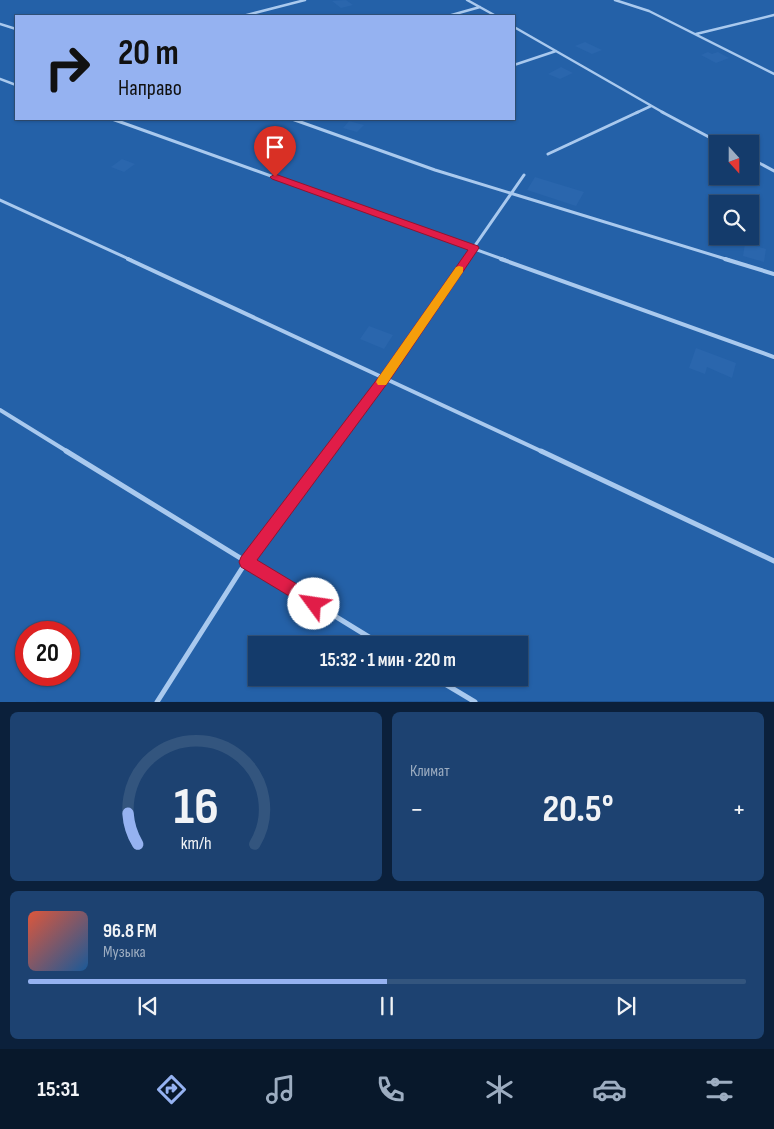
<!DOCTYPE html>
<html lang="ru">
<meta charset="utf-8">
<style>
:root{--surface:#143b6b;--page:#1d4271;--text:#f1f3f6;--muted:#9dadc1;--line:#33557e;--accent:#95b2f1}
body{margin:0;font-family:"Sofia Sans Condensed",sans-serif;background:var(--page);color:var(--text);height:100vh;display:flex;flex-direction:column;font-size:19px;white-space:nowrap}
*{box-sizing:border-box;margin:0}
p{font-size:16px;color:var(--muted)}
.icon{flex:none;width:28px;height:28px;fill:none;stroke:currentColor;stroke-width:2;stroke-linecap:round;stroke-linejoin:round}
.map{position:relative;height:702px;overflow:hidden}
.drawer{display:flex;flex-direction:column;gap:10px;padding:10px;background:#0b203b;flex:1}
.drawer>*{flex:none}
.hud{position:absolute;left:15px;top:15px;width:500px;height:105px;border-radius:0px;box-shadow:0 1px 4px #0004,0 0 0 1px var(--line);background:#95b2f1;color:#111;overflow:hidden}
.needle{width:32px;rotate:159deg}
.controls{position:absolute;left:709px;top:135px;display:grid;gap:10px}
.controls a{display:grid;place-items:center;width:50px;height:50px;border-radius:0px;background:var(--surface);box-shadow:0 1px 4px #0004,0 0 0 1px var(--line);font-size:25px}
.speed{position:absolute;left:15px;top:621px;display:flex;gap:10px;font-size:25px;font-weight:700;text-align:center}
.speed>*{display:grid;place-content:center;width:65px;height:65px;border-radius:50%;background:var(--surface);box-shadow:0 1px 4px #0004,0 0 0 1px var(--line);line-height:1}
.speed .limit{border:8px solid #d22;background:#fff;color:#111}
.pin{position:absolute;display:grid;place-items:center;width:42px;height:42px;color:#fff;margin:-51px -21px;border-radius:50% 50% 50% 0;rotate:-45deg;box-shadow:0 0 5px #0007}
.pin .icon{rotate:45deg}
.me{position:absolute;width:55px;margin:-28px;rotate:301deg;stroke-linejoin:round;filter:drop-shadow(0 0 4px #0008)}
.turn{display:flex;align-items:center;gap:18px;height:105px;padding:0 20px;font-size:22px}
.turn .icon{width:65px;height:65px;stroke-width:2.5}
.turn b{display:block;font-size:35px;line-height:42px}
.big{font-size:38px;font-weight:700;line-height:1.1}
.drawer .widget{flex:1;display:flex;flex-direction:column;justify-content:center;gap:8px;min-width:0;padding:0 18px;border-radius:8px;background:var(--page)}
.drawer .dial{align-items:center;gap:0}
.dial svg{height:130px;overflow:visible;fill:none;stroke:var(--line);stroke-width:7;stroke-linecap:round;text-anchor:middle}
.dial text{fill:var(--text);stroke:none}
.song{display:flex;align-items:center;gap:15px}
.cover{width:60px;height:60px;border-radius:8px;background:linear-gradient(135deg,hsl(10 70% 55%),hsl(210 70% 35%))}
.played{height:5px;border-radius:2px;background:linear-gradient(90deg,var(--accent) 50%,var(--line) 50%)}
.keys{display:flex;justify-content:space-around;direction:ltr}
.heat{display:flex;justify-content:space-between;align-items:center;font-size:28px;direction:ltr}
.drawer .tiles{flex:1;display:grid;gap:10px;grid-template-columns:1fr 1fr}
.widget:last-child{grid-column:span 2}
.trip{position:absolute;left:248px;top:636px;width:280px;height:50px;border-radius:0px;background:var(--surface);box-shadow:0 1px 4px #0004,0 0 0 1px var(--line);font-weight:700;line-height:50px;text-align:center}
.tab-bar{display:flex;height:80px;justify-content:space-around;align-items:center;background:#08182b;color:var(--muted)}
.tab-bar .icon{width:35px;height:35px}
.tab-bar .active{color:var(--accent)}
.tab-bar b{font-size:22px;color:var(--text)}
.map>svg:first-child{display:block}
.green{fill:#2461a8;fill-rule:evenodd}
.building{fill:#2a66ad}
.lines{fill:none;stroke-linecap:round;stroke-linejoin:round}
.lane-far3{stroke:#a9c9ee;stroke-width:2.5}
.lane-far2{stroke:#a9c9ee;stroke-width:3}
.lane-far1{stroke:#a9c9ee;stroke-width:4}
.lane{stroke:#a9c9ee;stroke-width:5}
.route{fill:#e11d48;stroke:#92132f}
.slow{fill:#f59e0b}
</style>
<div class="map">
<svg width="774" height="702" viewBox="0 0 774 702">
<rect width="100%" height="100%" fill="#1b4f8f"/>
<path class="green" d="M0 0H774V701L0 702ZM16 16H514V119H16ZM718 144H750V176H718ZM718 204H750V236H718ZM26 632H69V675H26ZM256 645H519V678H256Z"/>
<path class="building" d="M346 0 353 5 341 8 332 1Z
M585 42 602 50 592 54 575 46Z
M708 52 712 54 718 52 729 58 716 63 701 55Z
M561 67 573 73 560 79 548 74Z
M349 121 364 125 357 132 343 128Z
M122 159 135 164 124 172 111 167Z
M535 177 584 192 576 206 527 190Z
M745 243 766 249 764 262 743 256Z
M369 326 393 335 384 349 360 339Z
M696 348 736 363 732 378 707 367 705 374 689 368Z"/>
<g class="lines">
<path class="lane-far3" d="M467 0 496 16
M615 0 649 11 774 74
M243 16 305 0
M448 16 480 7
M0 24 16 29
M514 27 664 113
M696 34 774 15
M514 65 556 51
M0 79 16 85
M636 113 651 106"/>
<path class="lane-far2" d="M662 112 722 144
M112 119 505 260
M292 119 435 170 729 260
M548 154 638 112
M750 158 774 171
M0 200 131 260
M465 260 524 175"/>
<path class="lane-far1" d="M128 259 543 452
M501 259 774 357
M725 259 774 274
M0 410 68 452
M329 452 385 377 466 259"/>
<path class="lane" d="M66 451 382 645
M541 451 774 561
M435 678 475 702
M157 702 246 562 330 451"/>
</g>
<path class="route" d="M275 174 478 246 479 248 389 381 257 560 320 598 322 604 320 609 314 611 241 567 239 562 241 557 381 374 468 250 272 179 270 177Z"/>
<path class="slow" d="M459 266 463 267V272L386 385H378L376 382 378 378 456 267Z"/>
</svg>
<div class="controls">
<a><svg class="needle" viewBox="-14 -14 28 28"><path d="M0-13l5 13h-10z" fill="#e53935"/><path d="M0 13l5-13h-10z" fill="#9dadc1"/></svg></a>
<a><svg class="icon" aria-label="search" viewBox="0 0 24 24"><circle cx="10" cy="10" r="6"/><path d="M15 15l6 6"/></svg></a>
</div>
<div class="speed"><div class="limit">20</div></div>
<div class="pin" style="left:275px;top:177px;background:#d93025"><svg class="icon" aria-label="arrive" viewBox="0 0 24 24"><path d="M6 21V4h12l-3 4 3 4H6"/></svg></div>
<svg class="me" style="left:314px;top:604px" viewBox="-20 -20 40 40"><circle r="19" fill="#fff"/><path d="M0-13L10 11 0 6-10 11z" fill="#e11d48"/></svg>
<div class="trip">15:32 · 1 мин · 220 m</div>
<div class="hud">
<div class="turn"><svg class="icon" aria-label="right" viewBox="0 0 24 24"><path d="M7 20v-9h11M14 6l5 5-5 5"/></svg><div><b>20 m</b>Направо</div></div>
</div>
</div>
<section class="drawer">
<div class="tiles">
<div class="widget dial"><svg viewBox="0 0 100 80">
<path d="M14 69A42 42 0 1 1 86 69"/>
<path d="M14 69A42 42 0 0 1 8 50" stroke="#95b2f1"/>
<text x="50" y="56" font-size="32" font-weight="700">16</text>
<text x="50" y="72" font-size="11">km/h</text>
</svg></div>
<div class="widget"><p>Климат</p>
<div class="heat"><a>−</a><b class="big">20.5°</b><a>+</a></div>
</div>
<div class="widget">
<div class="song"><i class="cover"></i><div><b>96.8 FM</b><p>Музыка</p></div></div>
<div class="played"></div>
<div class="keys"><svg class="icon" aria-label="previous" viewBox="0 0 24 24"><path d="M18 5L8 12l10 7zM5 5v14"/></svg><svg class="icon" aria-label="pause" viewBox="0 0 24 24"><path d="M8 5v14M16 5v14"/></svg><svg class="icon" aria-label="next" viewBox="0 0 24 24"><path d="M6 5l10 7-10 7zM19 5v14"/></svg></div>
</div>
</div>
</section>
<nav class="tab-bar">
<b>15:31</b>
<svg class="icon active" aria-label="directions" viewBox="0 0 24 24"><path d="M12 3l9 9-9 9-9-9zM9 14v-3h6M13 9l2 2-2 2"/></svg>
<svg class="icon" aria-label="music" viewBox="0 0 24 24"><path d="M9 18V5l10-2v13"/><circle cx="6" cy="18" r="3"/><circle cx="16" cy="16" r="3"/></svg>
<svg class="icon" aria-label="phone" viewBox="0 0 24 24"><path d="M5 4h4l2 5-3 2q2 4 5 5l2-3 5 2v4C11 20 4 13 5 4z"/></svg>
<svg class="icon" aria-label="climate" viewBox="0 0 24 24"><path d="M12 3v18M4 7l16 10M4 17L20 7"/></svg>
<svg class="icon" aria-label="car" viewBox="0 0 24 24"><path d="M5 17H2v-5l4-1 3-4h7l3 4 3 1v5h-3M9 17h6M6 11h13"/><circle cx="7" cy="17" r="2"/><circle cx="17" cy="17" r="2"/></svg>
<svg class="icon" aria-label="filters" viewBox="0 0 24 24"><path d="M4 7h16M4 17h16"/><circle cx="9" cy="7" r="2"/><circle cx="15" cy="17" r="2"/></svg>
</nav>
